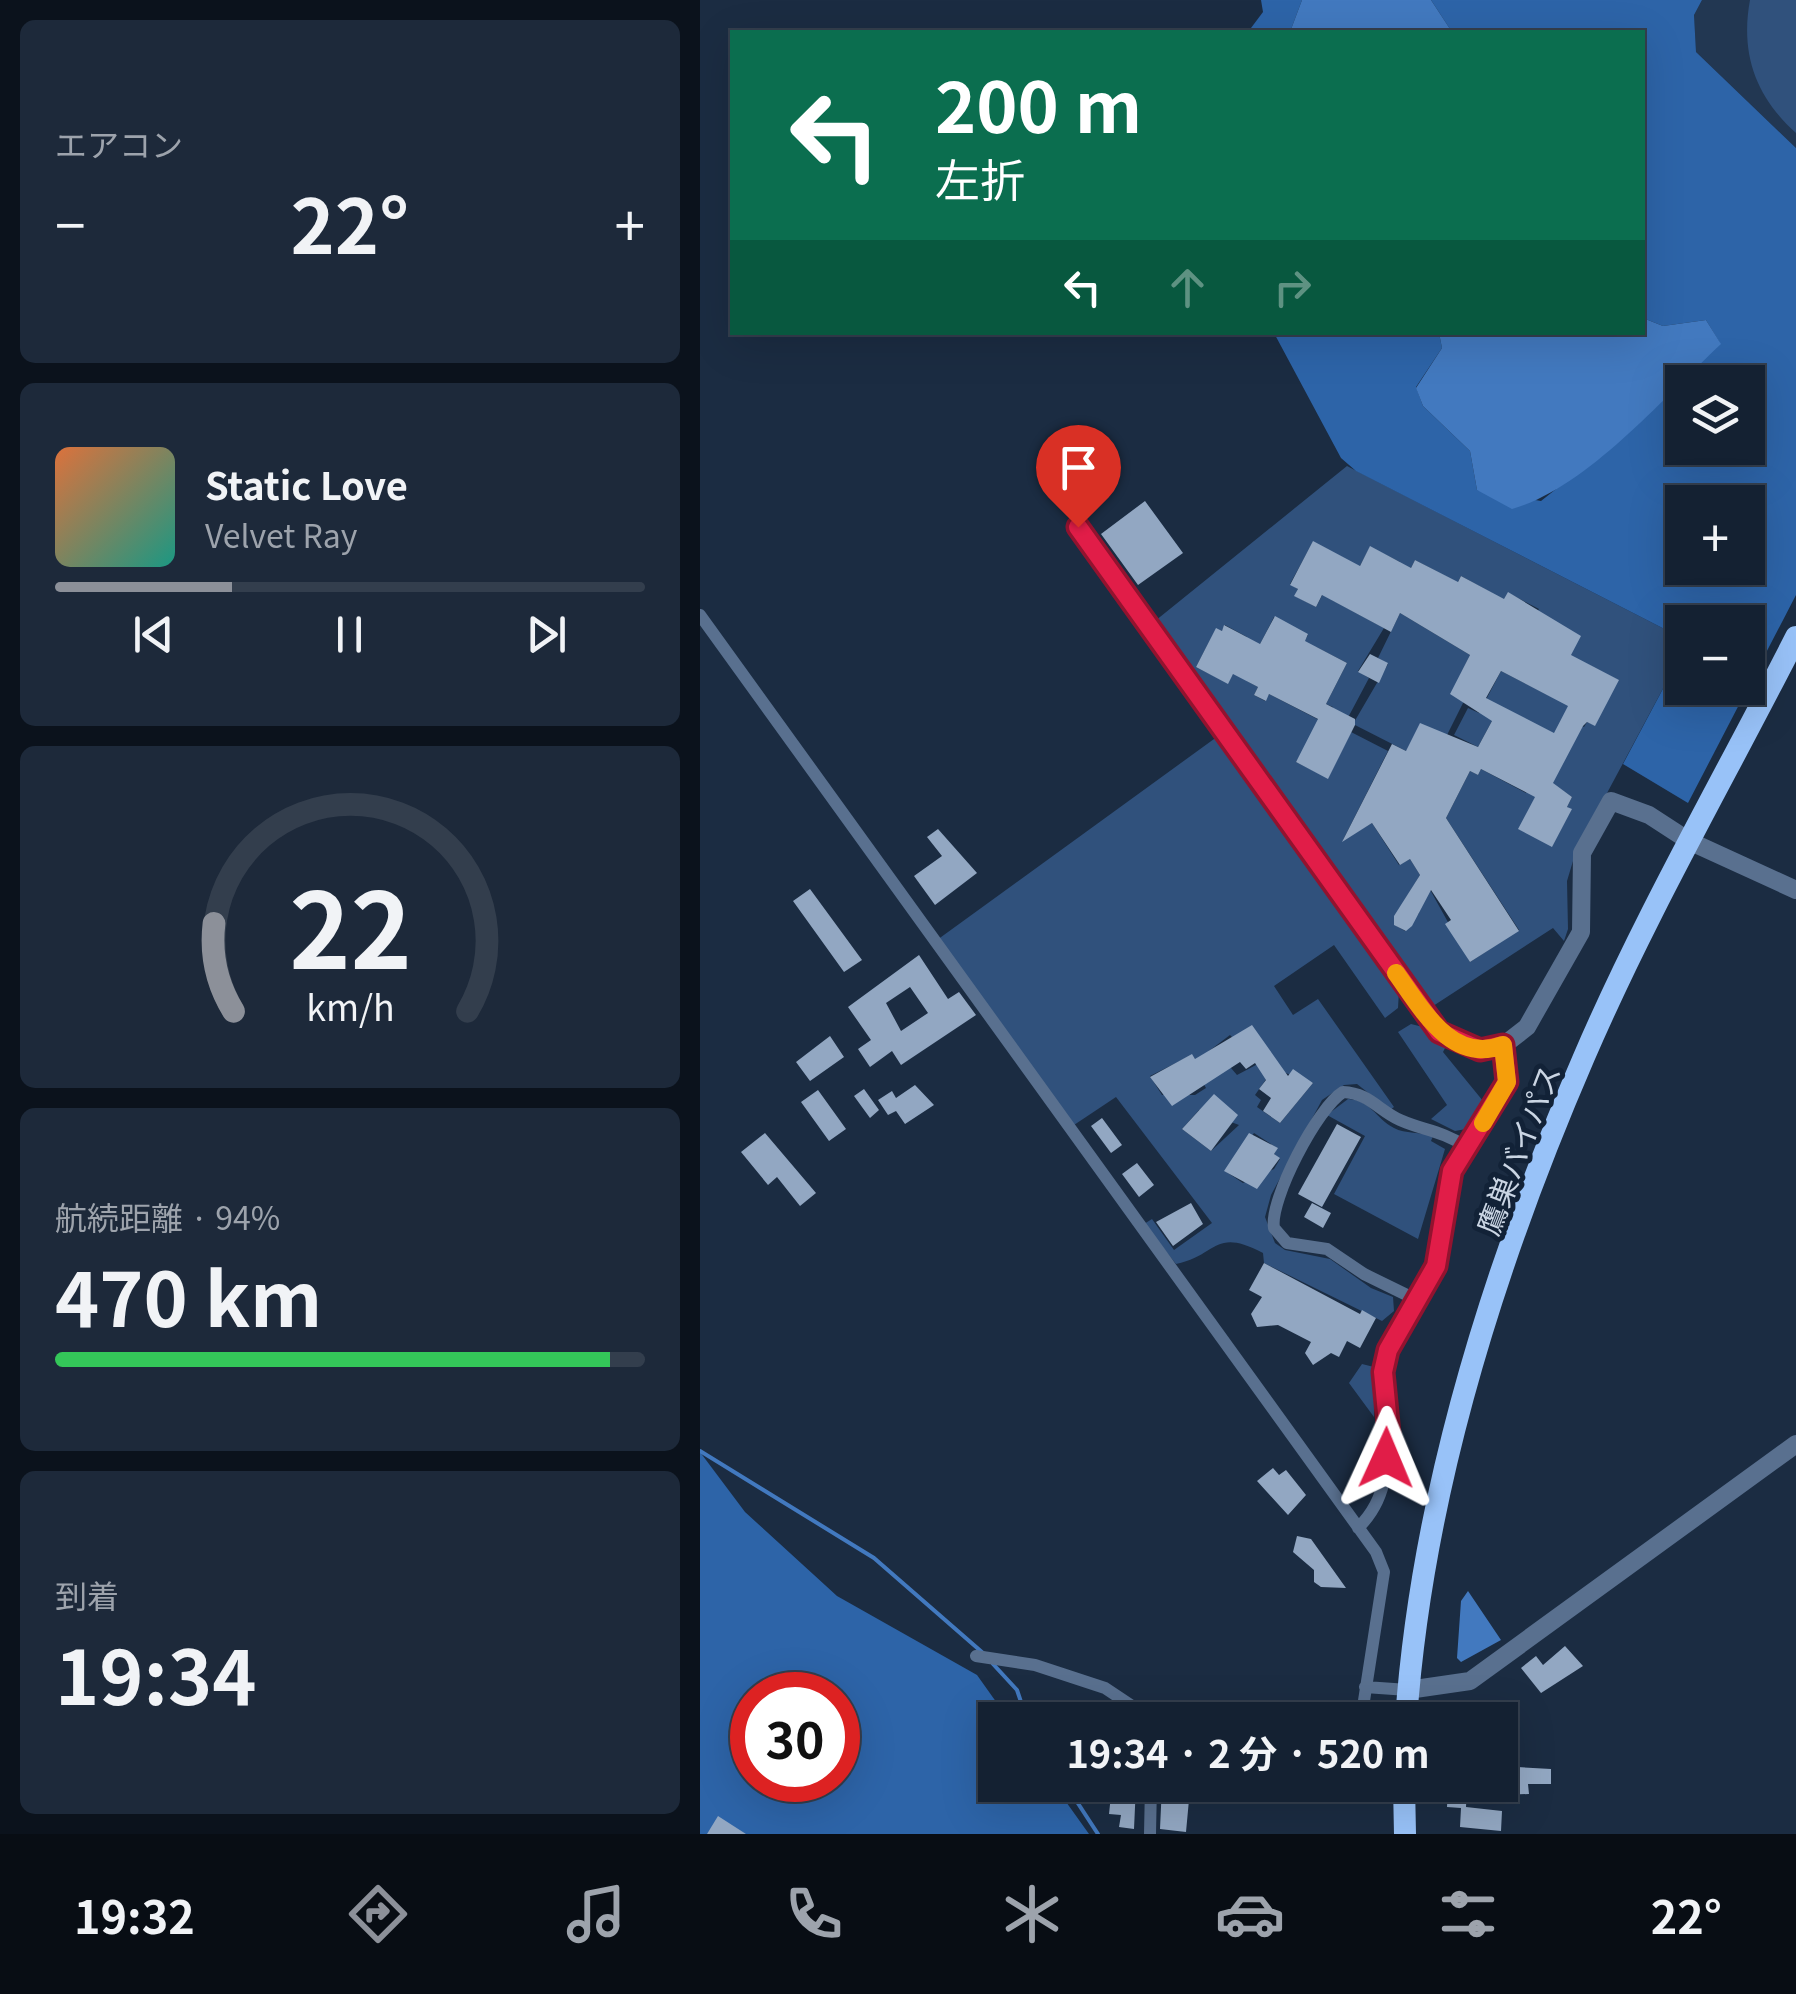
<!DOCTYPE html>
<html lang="ja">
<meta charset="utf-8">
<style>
:root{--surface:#142132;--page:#1d293a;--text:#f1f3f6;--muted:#9da3ac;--line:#333e4d;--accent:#8c9099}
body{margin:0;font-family:Georgia,"Noto Sans JP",serif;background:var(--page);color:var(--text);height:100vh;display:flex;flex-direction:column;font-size:38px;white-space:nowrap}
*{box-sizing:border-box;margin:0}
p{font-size:32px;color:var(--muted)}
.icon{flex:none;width:55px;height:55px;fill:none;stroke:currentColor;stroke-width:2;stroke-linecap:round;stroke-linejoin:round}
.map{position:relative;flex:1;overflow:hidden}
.details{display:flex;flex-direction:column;gap:20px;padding:20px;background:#0b121c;width:700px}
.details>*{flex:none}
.banner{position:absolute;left:30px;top:30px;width:915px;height:305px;border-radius:0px;box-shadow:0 10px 40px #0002,0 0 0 2px var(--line);background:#0b6e4f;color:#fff;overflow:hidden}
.fabs{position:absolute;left:965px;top:365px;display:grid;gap:20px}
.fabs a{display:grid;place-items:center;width:100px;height:100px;border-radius:0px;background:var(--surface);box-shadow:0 10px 40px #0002,0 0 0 2px var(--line);font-size:50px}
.speed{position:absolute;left:30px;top:1672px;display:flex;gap:20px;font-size:50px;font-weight:700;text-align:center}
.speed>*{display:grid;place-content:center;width:130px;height:130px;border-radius:50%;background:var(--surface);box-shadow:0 10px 40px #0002,0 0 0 2px var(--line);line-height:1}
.speed .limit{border:15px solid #d22;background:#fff;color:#111}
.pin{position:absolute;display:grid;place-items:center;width:85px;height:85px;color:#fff;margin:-102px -42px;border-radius:50% 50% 50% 0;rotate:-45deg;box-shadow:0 0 10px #0007}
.pin .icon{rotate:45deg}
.me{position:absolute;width:110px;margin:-55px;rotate:1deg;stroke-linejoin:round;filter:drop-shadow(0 0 8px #0008)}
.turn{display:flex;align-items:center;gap:35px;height:210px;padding:0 40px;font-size:45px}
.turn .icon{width:130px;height:130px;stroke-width:2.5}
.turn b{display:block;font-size:70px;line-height:85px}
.lanes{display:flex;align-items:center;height:95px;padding:0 40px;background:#0003;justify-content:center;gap:50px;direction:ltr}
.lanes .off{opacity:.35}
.big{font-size:75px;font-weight:700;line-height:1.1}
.details .tile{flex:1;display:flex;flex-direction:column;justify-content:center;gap:15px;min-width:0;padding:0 35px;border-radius:15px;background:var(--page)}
.details .dial{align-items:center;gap:0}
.dial svg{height:260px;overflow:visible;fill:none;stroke:var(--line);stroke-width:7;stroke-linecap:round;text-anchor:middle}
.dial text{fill:var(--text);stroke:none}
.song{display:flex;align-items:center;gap:30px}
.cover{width:120px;height:120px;border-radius:15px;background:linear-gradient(135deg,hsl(20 70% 55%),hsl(170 70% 35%))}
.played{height:10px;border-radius:5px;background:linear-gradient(90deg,var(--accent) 30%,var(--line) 30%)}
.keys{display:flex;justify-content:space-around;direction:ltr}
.heat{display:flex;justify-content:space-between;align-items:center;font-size:55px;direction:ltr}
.charge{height:15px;border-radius:8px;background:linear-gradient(90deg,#34c759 94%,var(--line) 0)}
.trip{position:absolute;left:278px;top:1702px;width:540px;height:100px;border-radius:0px;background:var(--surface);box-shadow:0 10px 40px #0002,0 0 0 2px var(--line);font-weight:700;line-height:100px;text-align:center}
.menu{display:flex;height:160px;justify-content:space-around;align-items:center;background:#080d14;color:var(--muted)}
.menu .icon{width:70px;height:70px}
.menu .on{color:var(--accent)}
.menu b{font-size:45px;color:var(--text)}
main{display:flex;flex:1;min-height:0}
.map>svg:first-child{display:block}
.built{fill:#223752}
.green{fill:#30517c;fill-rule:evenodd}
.forest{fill:#2d64a8;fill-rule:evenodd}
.water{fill:#4279bf}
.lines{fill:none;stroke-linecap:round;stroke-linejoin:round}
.stream{stroke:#4279bf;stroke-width:4}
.building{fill:#92a7c2;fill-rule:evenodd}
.minor{stroke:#59708f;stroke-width:12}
.tertiary{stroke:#59708f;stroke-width:18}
.trunk{stroke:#98c2f8;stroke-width:22}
.route-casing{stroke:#92132f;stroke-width:25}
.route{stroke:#e11d48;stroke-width:18}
.slow{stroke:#f59e0b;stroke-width:18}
.labels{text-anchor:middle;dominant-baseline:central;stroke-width:10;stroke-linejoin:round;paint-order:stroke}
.street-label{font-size:30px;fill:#cad5e3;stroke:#122237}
</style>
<main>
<section class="details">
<div class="tile"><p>エアコン</p>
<div class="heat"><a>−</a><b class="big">22°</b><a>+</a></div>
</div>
<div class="tile">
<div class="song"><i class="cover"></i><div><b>Static Love</b><p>Velvet Ray</p></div></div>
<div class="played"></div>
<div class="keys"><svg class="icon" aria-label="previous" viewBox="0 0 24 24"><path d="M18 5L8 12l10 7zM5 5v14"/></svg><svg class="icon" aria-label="pause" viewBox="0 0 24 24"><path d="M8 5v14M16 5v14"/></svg><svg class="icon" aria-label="next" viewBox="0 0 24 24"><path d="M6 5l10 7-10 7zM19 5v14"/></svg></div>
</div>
<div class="tile dial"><svg viewBox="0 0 100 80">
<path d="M14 69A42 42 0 1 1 86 69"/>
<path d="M14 69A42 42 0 0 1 8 42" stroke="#8c9099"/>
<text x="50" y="56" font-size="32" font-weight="700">22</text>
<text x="50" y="72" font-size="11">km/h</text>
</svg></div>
<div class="tile"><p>航続距離 · 94%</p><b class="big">470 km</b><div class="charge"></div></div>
<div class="tile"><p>到着</p><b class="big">19:34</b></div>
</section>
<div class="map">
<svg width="1096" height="1834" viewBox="0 0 1096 1834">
<rect width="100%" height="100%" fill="#1b2c42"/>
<path class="built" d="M1002 0H1096V148L996 52 994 15Z"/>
<path class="green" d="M1050 0H1096V133C1056 97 1040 54 1050 0Z
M647 466 982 638V653L876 851 867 881 868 929 864 941 853 928 730 1008 455 621ZM613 542 644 558 633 580 648 588 670 547 700 562 676 600 693 609 692 604 715 560 747 577 722 616 740 626 738 620 761 576 792 593 768 631 779 636 786 634 808 593 839 609 813 653 826 659 847 619 880 637 855 676 873 685 885 663 918 680 895 725 887 722 884 727 864 716 874 695 856 686 850 696 801 671 779 713 768 708 754 735 778 747 800 706 831 722 815 753 810 751 805 761 823 770 845 729 873 744 850 782 872 797 867 807 871 810 852 846 819 829 840 788 831 783 826 793 781 769 778 775 770 771 746 818 819 930 770 962 728 886 715 910 719 913 705 931 695 925V916L720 875 710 859 699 865 672 823 643 840 688 751 651 732 628 778 596 762 621 721 569 694 565 701 554 695 558 687 547 681 553 669 539 662 528 683 496 667 516 629 522 631 525 625 547 637 543 654 557 661 560 655 556 652 574 617 608 635 580 681 598 690 603 681 599 678 616 647 647 663 626 704 633 707 627 718 643 727 669 678 658 671 684 628 632 600 636 591 627 586 616 607 595 596 598 589 590 584Z
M700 613 770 655 751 694 764 701 746 737 706 751 653 724 688 664 678 658Z
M514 739H523L699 991 698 1008 685 1018 634 945 574 986 593 1015 618 999 694 1107 690 1110 657 1084 644 1085 622 1100 571 1195 565 1217 575 1243 585 1250 630 1259 671 1288 693 1297 694 1311 682 1321 564 1263 563 1253C514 1227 518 1255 476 1264L444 1224 452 1219 474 1250 512 1223 416 1097 374 1125 237 940ZM530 1035 533 1038 573 1056 537 1075 531 1068 519 1065 509 1051ZM492 1055 507 1077 502 1081 506 1088 495 1095H462L450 1076ZM583 1072 613 1083 580 1123 557 1107 561 1100 555 1095 569 1075ZM499 1110 539 1125 511 1151 482 1129ZM554 1133 577 1148 574 1154 580 1159 574 1169 543 1183 525 1171Z
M711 1024 723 1027 747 1044 743 1052 783 1101 766 1129 755 1131 731 1119 747 1105 698 1032Z
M648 1099C671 1100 675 1118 694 1128 705 1134 721 1132 733 1136L731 1141 745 1149 718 1239 634 1194 665 1136 627 1115Z
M662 1364 674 1367V1417L649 1383Z"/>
<path class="forest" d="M561 0H602L590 32H548L563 12Z
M731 0H1002L994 15 996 52 1096 148V595L988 803 923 764 982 653V688H1048V622H982V638L656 471 641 458 574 333H739L742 348 716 387 723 406 770 451 777 490 841 501 909 447 1020 343 1006 320 963 326 943 318 942 32H752ZM982 382H1048V448H982ZM982 502H1048V568H982Z
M0 1452 45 1512 137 1596 277 1675 309 1720H295V1785H354L389 1834H0ZM52 1695H138V1780H52Z"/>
<path class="water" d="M602 0H731L752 32H590Z
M943 318 963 326 1006 320 1021 344C964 397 887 488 812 509L777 490 770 451 723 406 716 388 742 348 739 333 942 332Z
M768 1591 801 1640 761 1662 757 1658 761 1601Z"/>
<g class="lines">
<path class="stream" d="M0 1451 174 1558 283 1653
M293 1664 317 1690 327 1720
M366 1785 398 1834"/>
</g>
<path class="building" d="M445 501 483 553 438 585 401 534Z
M613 541 660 566 670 546 711 568 715 560 758 582 761 576 804 599 808 592 881 636 871 655 919 680 895 726 887 722 883 726 853 783 872 797 867 807 872 809 852 847 818 829 835 797 781 769 778 775 770 771 746 818 819 931 770 962 745 924 751 920 731 890 712 926 706 931 694 925V916L720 875 710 859 700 865 672 823 642 842 692 744 706 751 720 723 778 747 792 721 750 694 770 655 700 613 691 632 622 595 616 607 594 596 598 589 590 585ZM801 671 868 706 854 733 786 698Z
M575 616 608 634 605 641 647 663 626 704 655 719V725L628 779 596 762 618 719 569 694 566 701 554 695 558 687 533 674 528 684 496 667 516 628 522 631 524 625 560 644Z
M670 654 688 663 679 683 658 672Z
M238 829 277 873 235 905 214 876 242 856 227 837Z
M110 889 162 960 144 972 93 901Z
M219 955 248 999 259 992 276 1015 201 1065 192 1051 170 1067 158 1049 171 1040 148 1007ZM210 987 228 1013 201 1031 186 1003Z
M552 1025 588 1076 593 1069 613 1083 580 1123 563 1111 571 1098 559 1089 566 1080 555 1063 546 1069 540 1062 472 1106 450 1077 492 1054 495 1059Z
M130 1036 144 1057 110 1081 96 1062Z
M215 1085 234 1105 205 1124 196 1111 188 1115 178 1100 192 1091 196 1098Z
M164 1089 179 1110 170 1118 154 1096Z
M118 1090 146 1129 129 1141 101 1102Z
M514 1094 538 1115 511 1151 482 1129Z
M402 1118 422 1145 411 1153 391 1126Z
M637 1124 661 1137 622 1207 598 1194Z
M65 1133 116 1193 100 1206 77 1177 68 1185 41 1152Z
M549 1133 578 1148 574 1154 580 1158 557 1189 524 1171Z
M437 1163 454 1185 439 1197 422 1174Z
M491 1203 503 1224 473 1246 456 1222Z
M612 1203 631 1213 623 1228 604 1217Z
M564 1263 660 1314 662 1310 676 1318 660 1348 647 1341 639 1357 631 1353 613 1365 605 1353 611 1342 578 1325 557 1327 551 1314 562 1297 549 1290Z
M573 1468 579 1475 586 1470 606 1495 588 1515 557 1481Z
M597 1536 611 1539 646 1588 621 1587 614 1582V1570L593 1552Z
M865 1646 883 1666 841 1693 821 1668 836 1656 843 1665Z
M359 1704 415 1709 414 1720H357Z
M800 1766 851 1769V1784H828L829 1794 800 1795Z
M412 1785H436L434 1829 419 1827 421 1815 409 1814Z
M462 1785 490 1789 486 1832 460 1829Z
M748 1785H767L766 1807 802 1811 801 1831 760 1827 761 1808 747 1807Z
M18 1816 46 1834H7Z"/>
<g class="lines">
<path class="minor" d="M0 615 676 1552 684 1572 661 1720
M717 1300 664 1274 627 1249 587 1243 574 1228C569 1200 618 1107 643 1092 669 1093 678 1110 700 1120 725 1131 740 1130 767 1147
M658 1528C711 1476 670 1409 688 1352 698 1320 725 1297 736 1265 746 1236 741 1204 751 1175 768 1127 819 1101 803 1045
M276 1656 335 1665 405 1688 453 1720
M665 1687 708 1690
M450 1834 451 1785"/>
<path class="tertiary" d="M378 527 739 1032 780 1051 800 1048 827 1027 881 932 882 853 911 801 949 815 989 841 1096 890
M708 1690 770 1681 1096 1444"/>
<path class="trunk" d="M706 1720C722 1492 794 1265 884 1057 946 913 1025 777 1096 637
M704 1785 705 1834"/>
</g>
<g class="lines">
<defs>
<path id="route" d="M378 527 739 1032 780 1050 803 1045 807 1082 752 1171 736 1266 688 1350 683 1372 689 1434 686 1458"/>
</defs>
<use href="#route" class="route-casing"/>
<use href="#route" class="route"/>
<path class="slow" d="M696 973C722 1009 752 1065 803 1045L807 1082 783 1123"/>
</g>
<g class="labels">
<g class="street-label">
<text transform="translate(817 1149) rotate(-69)">鷹巣バイパス</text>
</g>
</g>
</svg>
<div class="fabs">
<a><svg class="icon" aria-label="layers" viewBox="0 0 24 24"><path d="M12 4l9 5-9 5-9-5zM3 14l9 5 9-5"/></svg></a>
<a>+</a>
<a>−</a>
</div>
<div class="speed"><div class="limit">30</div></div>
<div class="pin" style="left:378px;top:527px;background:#d93025"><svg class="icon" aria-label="arrive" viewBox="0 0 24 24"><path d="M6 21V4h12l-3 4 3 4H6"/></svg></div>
<svg class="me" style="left:686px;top:1458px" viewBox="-20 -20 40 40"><path d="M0-17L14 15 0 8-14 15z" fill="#e11d48" stroke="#fff" stroke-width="4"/></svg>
<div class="trip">19:34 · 2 分 · 520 m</div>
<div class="banner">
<div class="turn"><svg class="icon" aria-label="left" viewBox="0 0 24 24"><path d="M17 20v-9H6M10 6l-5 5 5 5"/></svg><div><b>200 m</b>左折</div></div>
<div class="lanes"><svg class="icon" aria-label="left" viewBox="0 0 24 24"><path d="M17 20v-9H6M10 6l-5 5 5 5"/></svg><svg class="icon off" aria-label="ahead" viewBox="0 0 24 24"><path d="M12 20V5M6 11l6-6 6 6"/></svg><svg class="icon off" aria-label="right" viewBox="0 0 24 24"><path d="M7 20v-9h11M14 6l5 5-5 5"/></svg></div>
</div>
</div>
</main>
<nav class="menu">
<b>19:32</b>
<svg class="icon on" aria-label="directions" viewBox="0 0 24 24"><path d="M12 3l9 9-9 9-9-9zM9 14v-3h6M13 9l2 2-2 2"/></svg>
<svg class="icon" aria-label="music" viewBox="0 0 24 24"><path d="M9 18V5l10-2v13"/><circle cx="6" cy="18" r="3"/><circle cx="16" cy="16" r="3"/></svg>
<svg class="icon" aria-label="phone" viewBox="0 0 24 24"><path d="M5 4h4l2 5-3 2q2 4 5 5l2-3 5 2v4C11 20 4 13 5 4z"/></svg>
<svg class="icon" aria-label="climate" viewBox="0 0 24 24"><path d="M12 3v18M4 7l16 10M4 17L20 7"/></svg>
<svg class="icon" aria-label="car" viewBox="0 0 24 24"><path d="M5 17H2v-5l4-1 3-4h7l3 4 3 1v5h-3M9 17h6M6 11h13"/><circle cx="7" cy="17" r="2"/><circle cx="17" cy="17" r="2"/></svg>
<svg class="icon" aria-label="filters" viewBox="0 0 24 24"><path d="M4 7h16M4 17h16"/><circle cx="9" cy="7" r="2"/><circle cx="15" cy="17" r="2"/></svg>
<b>22°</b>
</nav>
